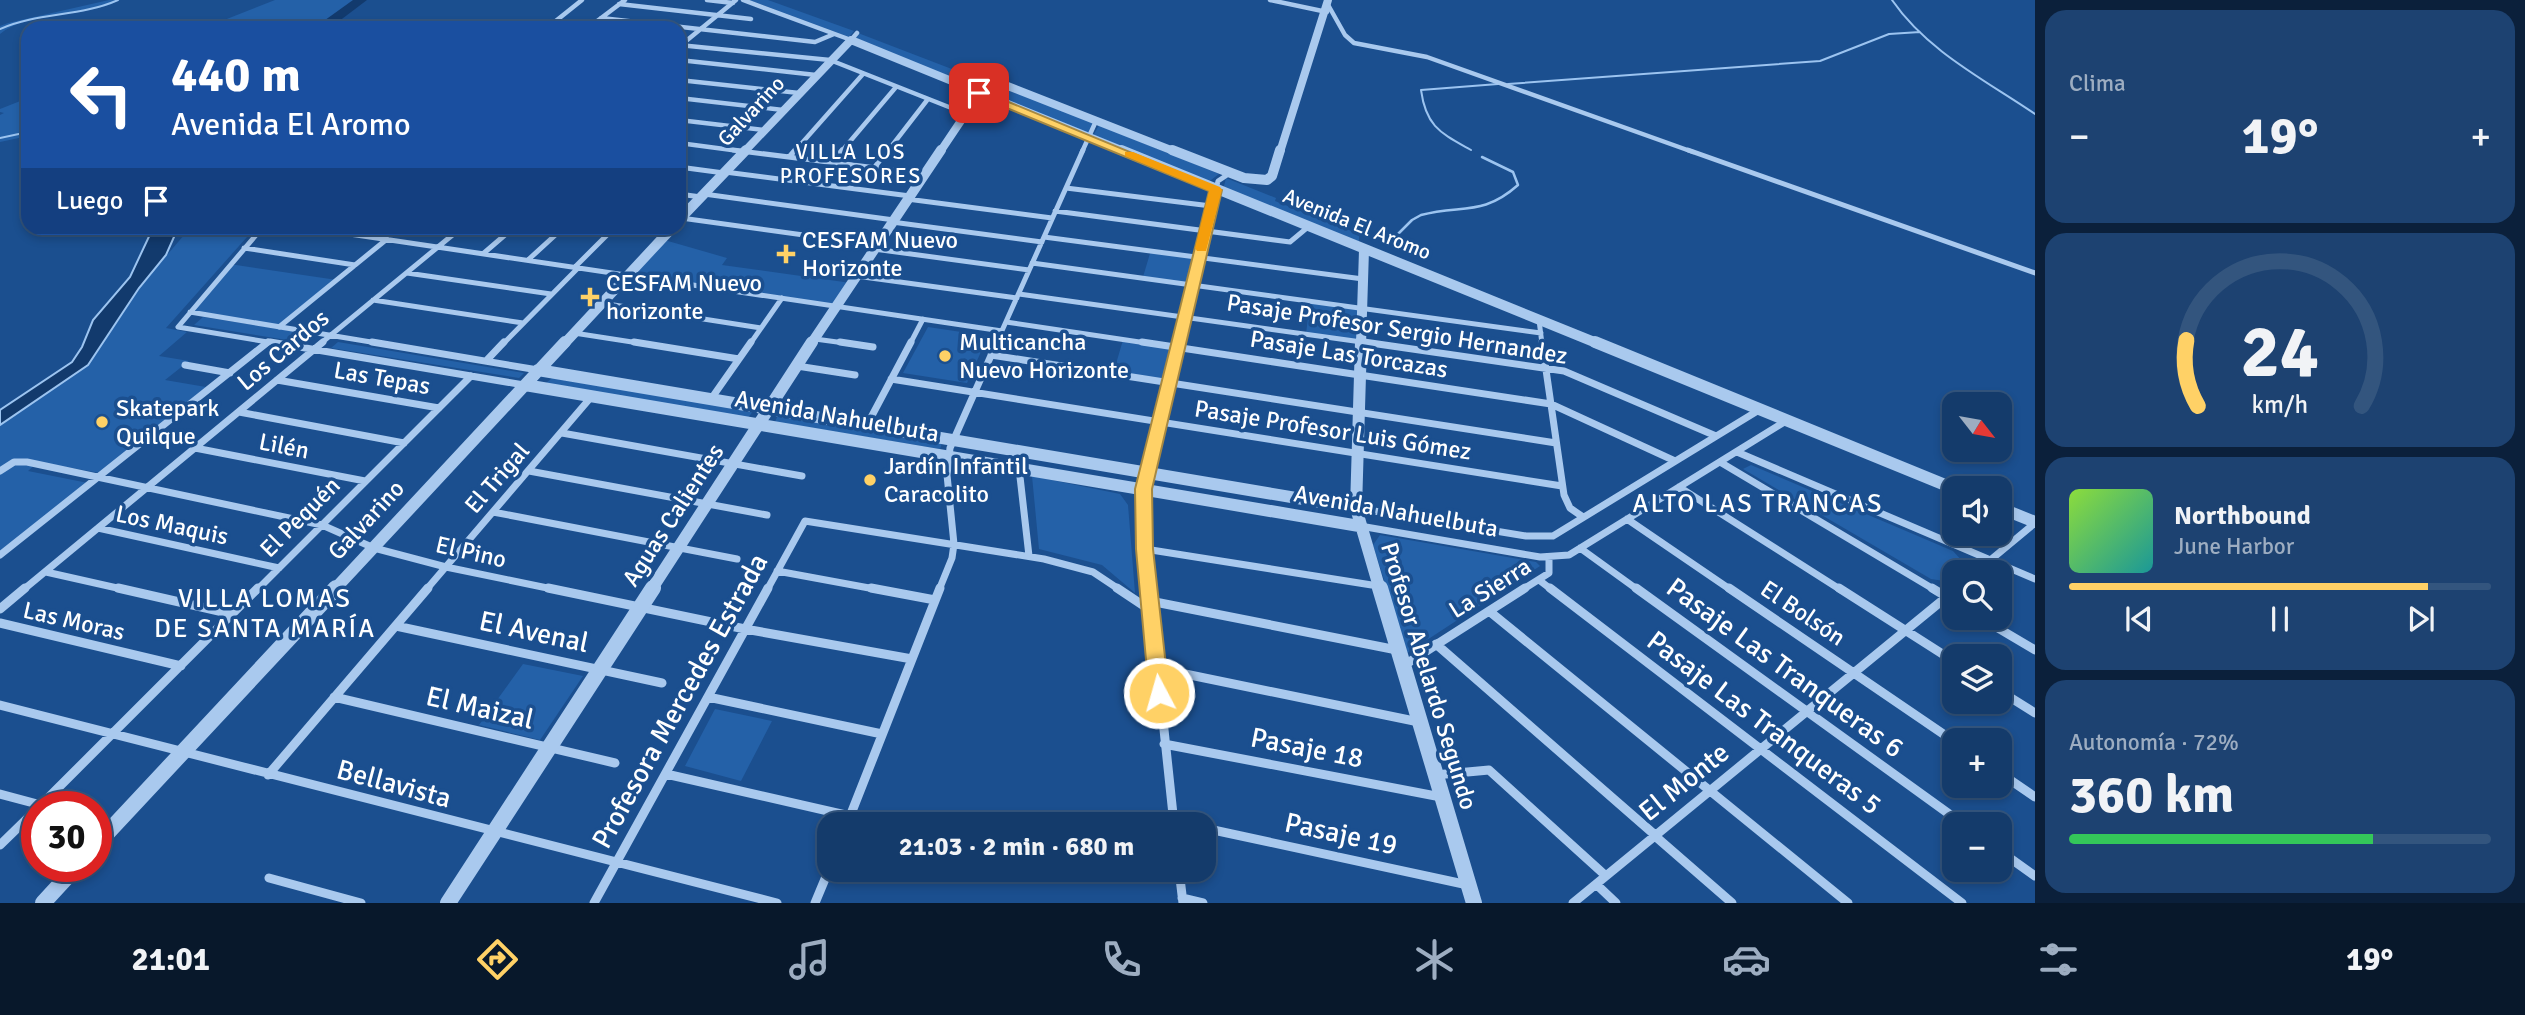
<!DOCTYPE html>
<html lang="es">
<meta charset="utf-8">
<style>
:root{--surface:#143b6b;--page:#1d4271;--text:#f1f3f6;--muted:#9dadc1;--line:#33557e;--accent:#ffd166}
body{margin:0;font-family:Signika,sans-serif;background:var(--page);color:var(--text);height:100vh;display:flex;flex-direction:column;font-size:26px;white-space:nowrap}
*{box-sizing:border-box;margin:0}
p{font-size:23px;color:var(--muted)}
.icon{flex:none;width:38px;height:38px;fill:none;stroke:currentColor;stroke-width:2;stroke-linecap:round;stroke-linejoin:round}
.map{position:relative;flex:1;overflow:hidden}
.side{display:flex;flex-direction:column;gap:10px;padding:10px;background:#0b203b;width:490px}
.side>*{flex:none}
.guide{position:absolute;left:21px;top:21px;width:665px;height:214px;border-radius:21px;box-shadow:0 4px 10px #0003,0 0 0 2px var(--line);background:#1a4fa0;color:#fff;overflow:hidden}
.needle{width:46px;rotate:121deg}
.tools{position:absolute;left:1942px;top:392px;display:grid;gap:14px}
.tools a{display:grid;place-items:center;width:70px;height:70px;border-radius:14px;background:var(--surface);box-shadow:0 4px 10px #0003,0 0 0 2px var(--line);font-size:35px}
.speed{position:absolute;left:21px;top:791px;display:flex;gap:14px;font-size:35px;font-weight:700;text-align:center}
.speed>*{display:grid;place-content:center;width:91px;height:91px;border-radius:50%;background:var(--surface);box-shadow:0 4px 10px #0003,0 0 0 2px var(--line);line-height:1}
.speed .limit{border:10px solid #d22;background:#fff;color:#111}
.pin{position:absolute;display:grid;place-items:center;width:60px;height:60px;color:#fff;margin:-30px;border-radius:14px;box-shadow:0 4px 10px #0006}
.me{position:absolute;width:77px;margin:-38px;rotate:354deg;stroke-linejoin:round;filter:drop-shadow(0 0 5px #0008)}
.turn{display:flex;align-items:center;gap:24px;height:147px;padding:0 35px;font-size:32px}
.turn .icon{width:91px;height:91px;stroke-width:2.5}
.turn b{display:block;font-size:49px;line-height:60px}
.then{display:flex;align-items:center;height:66px;padding:0 35px;background:#0003;gap:14px;font-size:26px}
.big{font-size:52px;font-weight:800;line-height:1.1}
.side .card{flex:1;display:flex;flex-direction:column;justify-content:center;gap:10px;min-width:0;padding:0 24px;border-radius:21px;background:var(--page)}
.side .dial{align-items:center;gap:0}
.dial svg{height:182px;overflow:visible;fill:none;stroke:var(--line);stroke-width:7;stroke-linecap:round;text-anchor:middle}
.dial text{fill:var(--text);stroke:none}
.song{display:flex;align-items:center;gap:21px}
.cover{width:84px;height:84px;border-radius:10px;background:linear-gradient(135deg,hsl(90 70% 55%),hsl(180 70% 35%))}
.played{height:7px;border-radius:4px;background:linear-gradient(90deg,var(--accent) 85%,var(--line) 85%)}
.keys{display:flex;justify-content:space-around;direction:ltr}
.heat{display:flex;justify-content:space-between;align-items:center;font-size:38px;direction:ltr}
.charge{height:10px;border-radius:5px;background:linear-gradient(90deg,#34c759 72%,var(--line) 0)}
.trip{position:absolute;left:817px;top:812px;width:399px;height:70px;border-radius:21px;background:var(--surface);box-shadow:0 4px 10px #0003,0 0 0 2px var(--line);font-weight:800;line-height:70px;text-align:center}
.dock{display:flex;height:112px;justify-content:space-around;align-items:center;background:#08182b;color:var(--muted)}
.dock .icon{width:49px;height:49px}
.dock .current{color:var(--accent)}
.dock b{font-size:32px;color:var(--text)}
main{display:flex;flex:1;min-height:0}
.map>svg:first-child{display:block}
.green{fill:#2461a8}
.water{fill:#123a6d;stroke:#9cc4f0;stroke-width:2}
.lines{fill:none;stroke-linecap:round;stroke-linejoin:round}
.stream-far1{stroke:#9cc4f0;stroke-width:2}
.stream{stroke:#9cc4f0;stroke-width:2.5}
.river{fill:#123a6d;fill-rule:evenodd}
.minor-far3{stroke:#a9c9ee;stroke-width:4.5}
.minor-far2{stroke:#a9c9ee;stroke-width:5}
.minor-far1{stroke:#a9c9ee;stroke-width:7}
.minor{stroke:#a9c9ee;stroke-width:9}
.tertiary-far3{stroke:#a9c9ee;stroke-width:8}
.tertiary-far2{stroke:#a9c9ee;stroke-width:10}
.tertiary-far1{stroke:#a9c9ee;stroke-width:12}
.tertiary{stroke:#a9c9ee;stroke-width:16}
.route{fill:#ffd166;stroke:#a68842;stroke-width:2}
.slow{fill:#f59e0b}
.poi-dot{fill:#ffd166;stroke:#1b4f8f;stroke-width:2.5}
.labels{text-anchor:middle;dominant-baseline:central;stroke-width:7;stroke-linejoin:round;paint-order:stroke}
.far-street-label{font-size:21px;fill:#fff;stroke:#1b4f8f}
.far-neighbourhood-label{font-size:21px;letter-spacing:2px;fill:#fff;stroke:#1b4f8f}
.poi-label{font-size:24px;fill:#fff;stroke:#1b4f8f;text-anchor:start}
.street-label{font-size:24px;fill:#fff;stroke:#1b4f8f}
.neighbourhood-label{font-size:26px;letter-spacing:2px;fill:#fff;stroke:#1b4f8f}
.near-street-label{font-size:28px;fill:#fff;stroke:#1b4f8f}
</style>
<main>
<div class="map">
<svg width="2035" height="903" viewBox="0 0 2035 903">
<rect width="100%" height="100%" fill="#1b4f8f"/>
<path class="green" d="M109 0H120C87 18 27 11 0 34V26L8 23Z
M275 0H356L317 28H204Z
M749 0H768L854 31 849 37Z
M858 33 983 81 975 88 854 40Z
M988 82 1096 121 1088 137 979 93Z
M28 98V136L0 142V115L4 113 0 112V109Z
M1099 125 1219 174 1207 183 1093 136Z
M1226 178 1276 198 1275 201 1359 234V245L1223 190Z
M190 228H255L166 328 187 332 159 356 189 361 165 380 206 387 100 473 38 462 28 471 88 483 0 552V425L88 365 139 288Z
M661 239 727 258 722 265 851 283 836 306 627 275Z
M1151 250 1199 256 1192 284 1143 277Z
M230 265H236L337 280 279 327 190 312Z
M1310 301 1363 308 1361 342 1306 334Z
M203 317 317 335 306 343 194 325Z
M928 327 988 336 967 383 903 373Z
M1123 340 1177 348 1168 383 1113 374Z
M338 342 524 373 519 378 331 348Z
M552 378 753 411 748 418 546 383Z
M778 415 942 443 940 449 775 422Z
M1751 465 1953 551 1964 563 1944 581 1931 579 1743 469Z
M1032 476 1120 494 1128 505 1135 593 1102 565 1039 549Z
M1380 535 1536 562 1540 566 1407 653 1373 545Z
M523 664 583 676 540 740 479 725Z
M715 709 772 721 741 781 685 766Z"/>
<path class="water" d="M153 228H178L166 255 139 288 88 365 0 425V410L72 362 82 347 93 320 130 277Z"/>
<g class="lines">
<path class="stream-far1" d="M1892 0C1927 51 1985 80 2035 114
M0 29C38 12 80 17 118 0
M1508 84 1820 61 1889 34 1920 32
M0 138 28 132
M1471 150C1441 133 1426 127 1421 90L1498 84"/>
<path class="stream" d="M1388 244 1412 220 1421 215C1461 204 1482 217 1518 185L1513 172 1482 157"/>
<path class="river" d="M353 0H367L330 28H314Z"/>
<path class="minor-far3" d="M707 0 733 3
M743 0 851 40 857 33
M1270 0 1327 12
M1327 3 1345 35 1354 43 1427 57 1693 152
M619 4 751 19
M601 18 815 42 834 34
M547 28 582 0
M588 28 625 0
M679 45 830 60 964 113
M680 46 736 0
M679 60 816 75
M679 80 799 93
M679 98 783 110
M679 120 764 130
M679 143 747 152
M794 152 863 74
M841 152 896 87
M887 152 928 99
M1082 152 1096 121"/>
<path class="minor-far2" d="M733 150 924 174
M1688 150 2035 273
M789 157 795 150
M832 162 842 150
M679 167 724 173
M874 168 888 150
M725 172 910 196
M1066 188 1211 206
M679 194 701 197
M704 194 894 220
M907 199 1052 218
M1055 211 1290 242 1308 227
M681 218 876 245
M892 222 1042 242
M262 228 178 327 280 344
M309 228 1002 331
M1044 237 1363 279
M244 248 355 265
M874 249 1029 270
M484 253 513 228
M528 260 563 228
M1032 263 1541 333
M575 267 610 232
M407 273 551 294
M856 276 1017 298
M1019 294 1376 344
M373 300 523 323
M601 303 761 328
M190 312 383 344
M1539 320 1542 344
M1006 322 1153 344
M279 327 387 239
M574 333 645 344
M815 339 852 344
M266 344 269 342
M320 344 461 228
M503 344 578 268
M750 344 782 298
M910 344 923 319
M996 344 1083 150
M1178 344 1218 181 1230 173"/>
<path class="minor-far1" d="M270 342 524 385
M372 342 538 370
M634 342 739 359
M840 342 873 347
M1142 342 1551 404 1675 461
M1364 342 1564 371 1716 436
M1542 342 1564 495 1570 508 1583 517
M991 355 1556 443
M486 361 504 342
M185 365 230 373
M797 366 855 375
M891 379 1562 486
M277 380 439 408
M711 399 751 342
M239 412 404 443
M867 425 911 342
M562 433 802 476
M195 448 365 481
M1737 452 2035 579
M1720 462 1935 590
M1019 468 1029 556
M0 471 14 462H27L322 525 374 548 446 567 557 590
M529 471 767 515
M1679 487 1841 590
M1356 508 1526 536H1553L1759 410
M493 512 737 559
M1627 519 1731 590
M1360 526 1540 557 1569 555 1786 421
M98 528 279 568
M1580 548 1638 590
M1145 549 1378 586
M0 555 268 342
M777 571 880 590
M46 572 126 590
M1976 572 2035 523
M1539 580 1552 590
M23 590 323 342
M257 590 471 376
M426 590 592 396
M767 590 805 521 1044 559 1093 572 1120 590
M939 590 952 558 954 544 947 475 950 448 997 342
M1149 590 1143 489 1179 342
M1522 590 1549 573V557"/>
<path class="minor" d="M118 588 232 614
M548 588 745 629 912 659
M871 588 935 600
M1117 588 1153 612
M1149 588 1174 824
M1550 588 1962 903
M1636 588 1963 824
M1729 588 1955 742
M1839 588 1955 662
M1932 588 1955 602
M1150 601 1397 650
M0 609 25 588
M1489 611 1848 903
M1981 618 2035 650
M0 623 181 666
M396 626 662 683
M1436 644 1655 835
M1403 666 1525 588
M1156 668 1419 722
M2000 691 2035 713
M334 697 615 763
M708 697 882 734
M0 705 777 903
M1164 744 1441 797
M2000 773 2035 797
M666 774 850 816
M268 775 428 588
M1435 775 1489 770 1606 876
M0 794 41 805
M39 807 258 588
M1173 821 1188 824
M847 824 940 588
M1204 828 1468 885
M1655 836 1732 903
M0 845 37 809
M2000 851 2035 876
M1179 870 1183 903
M269 878 361 903
M1596 884 1616 903
M1182 898 1203 903
M594 903 768 588
M815 903 830 867
M1573 903 1955 590"/>
<path class="tertiary-far3" d="M744 152 851 40 1126 152
M940 152 985 85 1000 83 1176 152
M1280 152 1328 0"/>
<path class="tertiary-far2" d="M1121 150 1599 344
M1172 150 1244 178 1267 180 1272 176 1280 150
M679 220 746 150
M564 344 672 228
M811 344 941 150
M1361 344 1364 250"/>
<path class="tertiary-far1" d="M1361 342 1356 508 1380 590
M1595 342 1955 489
M538 370 1356 508
M525 385 1359 526
M2000 508 2035 522
M334 590 565 342
M651 590 812 342"/>
<path class="tertiary" d="M1380 588 1474 903
M96 845 336 588
M43 903 77 866
M448 903 653 588"/>
</g>
<path class="route" d="M975 91H982L1222 190 1152 489 1153 549 1169 693 1166 699 1159 702 1152 699 1149 693 1136 549 1135 489 1209 191 975 95Z"/>
<path class="slow" d="M1125 152H1133L1220 187 1222 190 1206 251H1197L1195 248 1209 191 1125 156Z"/>
<g class="poi-dot">
<path d="M782.5 243.5h7v7h7v7h-7v7h-7v-7h-7v-7h7z"/>
<path d="M586.5 286.5h7v7h7v7h-7v7h-7v-7h-7v-7h7z"/>
<circle cx="945" cy="356" r="7"/>
<circle cx="102" cy="422" r="7"/>
<circle cx="870" cy="480" r="7"/>
</g>
<g class="labels">
<g class="far-street-label">
<text transform="translate(751 111) rotate(-47)">Galvarino</text>
<text transform="translate(1357 224) rotate(22)">Avenida El Aromo</text>
</g>
<g class="far-neighbourhood-label">
<text x="851" y="152">VILLA LOS<tspan x="851" dy="24">PROFESORES</tspan></text>
</g>
<g class="poi-label">
<text x="802" y="240">CESFAM Nuevo<tspan x="802" dy="28">Horizonte</tspan></text>
<text x="606" y="283">CESFAM Nuevo<tspan x="606" dy="28">horizonte</tspan></text>
<text x="959" y="342">Multicancha<tspan x="959" dy="28">Nuevo Horizonte</tspan></text>
<text x="116" y="408">Skatepark<tspan x="116" dy="28">Quilque</tspan></text>
<text x="884" y="466">Jardín Infantil<tspan x="884" dy="28">Caracolito</tspan></text>
</g>
<g class="street-label">
<text transform="translate(1397 329) rotate(9)">Pasaje Profesor Sergio Hernandez</text>
<text transform="translate(283 350) rotate(-40)">Los Cardos</text>
<text transform="translate(1349 354) rotate(9)">Pasaje Las Torcazas</text>
<text transform="translate(382 378) rotate(10)">Las Tepas</text>
<text transform="translate(837 416) rotate(10)">Avenida Nahuelbuta</text>
<text transform="translate(1333 430) rotate(9)">Pasaje Profesor Luis Gómez</text>
<text transform="translate(284 446) rotate(11)">Lilén</text>
<text transform="translate(497 478) rotate(-49)">El Trigal</text>
<text transform="translate(1396 511) rotate(10)">Avenida Nahuelbuta</text>
<text transform="translate(673 515) rotate(-57)">Aguas Calientes</text>
<text transform="translate(300 517) rotate(-45)">El Pequén</text>
<text transform="translate(366 520) rotate(-47)">Galvarino</text>
<text transform="translate(172 525) rotate(12)">Los Maquis</text>
<text transform="translate(471 552) rotate(13)">El Pino</text>
<text transform="translate(1490 588) rotate(-32)">La Sierra</text>
<text transform="translate(1803 613) rotate(34)">El Bolsón</text>
<text transform="translate(74 621) rotate(13)">Las Moras</text>
<text transform="translate(1429 676) rotate(73)">Profesor Abelardo Segundo</text>
</g>
<g class="neighbourhood-label">
<text x="1758" y="504">ALTO LAS TRANCAS</text>
<text x="265" y="599">VILLA LOMAS<tspan x="265" dy="30">DE SANTA MARÍA</tspan></text>
</g>
<g class="near-street-label">
<text transform="translate(534 632) rotate(12)">El Avenal</text>
<text transform="translate(1785 668) rotate(36)">Pasaje Las Tranqueras 6</text>
<text transform="translate(680 701) rotate(-61)">Profesora Mercedes Estrada</text>
<text transform="translate(480 708) rotate(13)">El Maizal</text>
<text transform="translate(1764 723) rotate(37)">Pasaje Las Tranqueras 5</text>
<text transform="translate(1307 748) rotate(11)">Pasaje 18</text>
<text transform="translate(1684 782) rotate(-39)">El Monte</text>
<text transform="translate(394 784) rotate(15)">Bellavista</text>
<text transform="translate(1341 834) rotate(12)">Pasaje 19</text>
</g>
</g>
</svg>
<div class="tools">
<a><svg class="needle" viewBox="-14 -14 28 28"><path d="M0-13l5 13h-10z" fill="#e53935"/><path d="M0 13l5-13h-10z" fill="#9dadc1"/></svg></a>
<a><svg class="icon" aria-label="sound" viewBox="0 0 24 24"><path d="M4 9h4l5-4v14l-5-4H4zM17 9q2 3 0 6"/></svg></a>
<a><svg class="icon" aria-label="search" viewBox="0 0 24 24"><circle cx="10" cy="10" r="6"/><path d="M15 15l6 6"/></svg></a>
<a><svg class="icon" aria-label="layers" viewBox="0 0 24 24"><path d="M12 4l9 5-9 5-9-5zM3 14l9 5 9-5"/></svg></a>
<a>+</a>
<a>−</a>
</div>
<div class="speed"><div class="limit">30</div></div>
<div class="pin" style="left:979px;top:93px;background:#d93025"><svg class="icon" aria-label="arrive" viewBox="0 0 24 24"><path d="M6 21V4h12l-3 4 3 4H6"/></svg></div>
<svg class="me" style="left:1159px;top:693px" viewBox="-20 -20 40 40"><circle r="17" fill="#ffd166" stroke="#fff" stroke-width="3"/><path d="M0-11L8 9 0 5-8 9z" fill="#fff"/></svg>
<div class="trip">21:03 · 2 min · 680 m</div>
<div class="guide">
<div class="turn"><svg class="icon" aria-label="left" viewBox="0 0 24 24"><path d="M17 20v-9H6M10 6l-5 5 5 5"/></svg><div><b>440 m</b>Avenida El Aromo</div></div>
<div class="then">Luego<svg class="icon" aria-label="arrive" viewBox="0 0 24 24"><path d="M6 21V4h12l-3 4 3 4H6"/></svg></div>
</div>
</div>
<section class="side">
<div class="card"><p>Clima</p>
<div class="heat"><a>−</a><b class="big">19°</b><a>+</a></div>
</div>
<div class="card dial"><svg viewBox="0 0 100 80">
<path d="M14 69A42 42 0 1 1 86 69"/>
<path d="M14 69A42 42 0 0 1 9 40" stroke="#ffd166"/>
<text x="50" y="56" font-size="32" font-weight="700">24</text>
<text x="50" y="72" font-size="11">km/h</text>
</svg></div>
<div class="card">
<div class="song"><i class="cover"></i><div><b>Northbound</b><p>June Harbor</p></div></div>
<div class="played"></div>
<div class="keys"><svg class="icon" aria-label="previous" viewBox="0 0 24 24"><path d="M18 5L8 12l10 7zM5 5v14"/></svg><svg class="icon" aria-label="pause" viewBox="0 0 24 24"><path d="M8 5v14M16 5v14"/></svg><svg class="icon" aria-label="next" viewBox="0 0 24 24"><path d="M6 5l10 7-10 7zM19 5v14"/></svg></div>
</div>
<div class="card"><p>Autonomía · 72%</p><b class="big">360 km</b><div class="charge"></div></div>
</section>
</main>
<nav class="dock">
<b>21:01</b>
<svg class="icon current" aria-label="directions" viewBox="0 0 24 24"><path d="M12 3l9 9-9 9-9-9zM9 14v-3h6M13 9l2 2-2 2"/></svg>
<svg class="icon" aria-label="music" viewBox="0 0 24 24"><path d="M9 18V5l10-2v13"/><circle cx="6" cy="18" r="3"/><circle cx="16" cy="16" r="3"/></svg>
<svg class="icon" aria-label="phone" viewBox="0 0 24 24"><path d="M5 4h4l2 5-3 2q2 4 5 5l2-3 5 2v4C11 20 4 13 5 4z"/></svg>
<svg class="icon" aria-label="climate" viewBox="0 0 24 24"><path d="M12 3v18M4 7l16 10M4 17L20 7"/></svg>
<svg class="icon" aria-label="car" viewBox="0 0 24 24"><path d="M5 17H2v-5l4-1 3-4h7l3 4 3 1v5h-3M9 17h6M6 11h13"/><circle cx="7" cy="17" r="2"/><circle cx="17" cy="17" r="2"/></svg>
<svg class="icon" aria-label="filters" viewBox="0 0 24 24"><path d="M4 7h16M4 17h16"/><circle cx="9" cy="7" r="2"/><circle cx="15" cy="17" r="2"/></svg>
<b>19°</b>
</nav>
